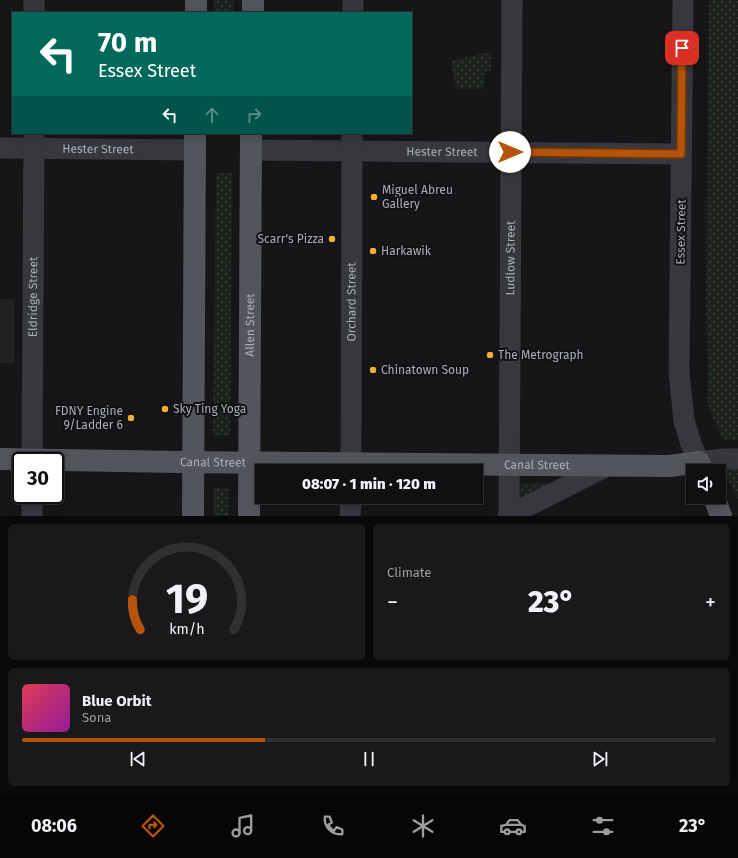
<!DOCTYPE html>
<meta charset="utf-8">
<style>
:root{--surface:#101012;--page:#19191b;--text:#f1f3f6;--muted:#9c9d9f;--line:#303032;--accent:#b45309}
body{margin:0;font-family:"Fira Sans",sans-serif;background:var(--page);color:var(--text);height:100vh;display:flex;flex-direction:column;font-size:15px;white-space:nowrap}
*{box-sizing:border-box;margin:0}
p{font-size:13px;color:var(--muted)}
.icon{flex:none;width:22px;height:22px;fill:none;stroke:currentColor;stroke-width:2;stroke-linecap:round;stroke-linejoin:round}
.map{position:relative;height:516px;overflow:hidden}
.drawer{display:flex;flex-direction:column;gap:8px;padding:8px;background:#09090a;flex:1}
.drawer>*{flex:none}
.banner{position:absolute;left:12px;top:12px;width:400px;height:122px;border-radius:0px;box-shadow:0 2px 10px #0003,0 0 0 1px var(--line);background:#00695c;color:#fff;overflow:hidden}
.fabs{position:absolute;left:686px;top:464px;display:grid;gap:8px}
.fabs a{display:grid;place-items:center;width:40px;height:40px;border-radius:0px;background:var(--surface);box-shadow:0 2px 10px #0003,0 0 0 1px var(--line);font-size:20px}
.speed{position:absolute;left:12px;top:452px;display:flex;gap:8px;font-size:20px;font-weight:700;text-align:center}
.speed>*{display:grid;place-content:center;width:52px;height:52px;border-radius:50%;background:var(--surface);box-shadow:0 2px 10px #0003,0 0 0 1px var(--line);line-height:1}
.speed .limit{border:2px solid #111;border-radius:6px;background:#fff;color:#111}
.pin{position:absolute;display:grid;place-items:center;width:34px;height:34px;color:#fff;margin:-17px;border-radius:8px;box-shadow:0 2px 6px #0006}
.me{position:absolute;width:44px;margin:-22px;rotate:90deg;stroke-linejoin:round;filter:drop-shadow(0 0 3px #0008)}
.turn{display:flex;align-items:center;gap:14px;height:84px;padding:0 20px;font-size:18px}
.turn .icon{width:52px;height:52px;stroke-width:2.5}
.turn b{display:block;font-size:28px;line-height:34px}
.lanes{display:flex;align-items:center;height:38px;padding:0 20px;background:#0003;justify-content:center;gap:20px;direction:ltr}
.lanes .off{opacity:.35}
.big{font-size:30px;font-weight:800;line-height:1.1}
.drawer .card{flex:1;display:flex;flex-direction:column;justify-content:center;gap:6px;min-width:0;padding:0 14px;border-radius:6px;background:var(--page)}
.drawer .dial{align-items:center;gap:0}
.dial svg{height:104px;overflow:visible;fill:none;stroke:var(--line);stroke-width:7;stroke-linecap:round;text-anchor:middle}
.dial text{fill:var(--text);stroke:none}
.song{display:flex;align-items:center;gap:12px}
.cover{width:48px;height:48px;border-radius:6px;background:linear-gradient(135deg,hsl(350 70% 55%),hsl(300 70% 35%))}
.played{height:4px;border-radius:2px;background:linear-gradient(90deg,var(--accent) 35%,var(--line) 35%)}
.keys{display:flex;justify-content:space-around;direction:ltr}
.heat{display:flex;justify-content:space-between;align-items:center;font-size:22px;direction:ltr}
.drawer .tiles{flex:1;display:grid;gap:8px;grid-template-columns:1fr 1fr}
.card:last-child{grid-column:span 2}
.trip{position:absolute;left:255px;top:464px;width:228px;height:40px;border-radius:0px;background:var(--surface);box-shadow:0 2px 10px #0003,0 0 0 1px var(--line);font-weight:800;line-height:40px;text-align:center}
.tabs{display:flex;height:64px;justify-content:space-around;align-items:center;background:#060607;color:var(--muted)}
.tabs .icon{width:28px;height:28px}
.tabs .on{color:var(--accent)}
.tabs b{font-size:18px;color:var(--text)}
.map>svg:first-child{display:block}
.built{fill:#222225}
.park{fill:url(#park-dots)}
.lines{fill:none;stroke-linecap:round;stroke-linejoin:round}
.minor{stroke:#37383d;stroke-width:21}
.major{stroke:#53555c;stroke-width:22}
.route-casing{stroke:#753606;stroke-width:10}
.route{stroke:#b45309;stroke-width:7}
.poi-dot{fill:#f2b134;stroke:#111113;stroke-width:1.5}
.labels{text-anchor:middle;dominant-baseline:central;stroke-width:4;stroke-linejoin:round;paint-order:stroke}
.street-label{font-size:12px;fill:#a8adb8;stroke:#111113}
.poi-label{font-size:12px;fill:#a8adb8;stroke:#111113;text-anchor:start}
</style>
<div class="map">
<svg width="738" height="516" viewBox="0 0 738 516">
<defs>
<pattern id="park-dots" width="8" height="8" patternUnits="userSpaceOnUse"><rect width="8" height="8" fill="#1c231d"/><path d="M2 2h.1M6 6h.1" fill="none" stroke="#3a403c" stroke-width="1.8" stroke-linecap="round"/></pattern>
</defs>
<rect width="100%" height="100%" fill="#161618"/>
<path class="built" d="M0 299H14V363H0Z"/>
<path class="park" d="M214 0H234V13H214Z
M709 0H738V440H723L707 403 708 375 706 303Z
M484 53 491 54V71H485L484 89H456L451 61Z
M216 173H232L230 436H213Z
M731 469H738V499L726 475 727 471Z
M518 483H550L517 502Z
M214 488H229V516H214Z"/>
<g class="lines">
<g class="minor">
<path d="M683 0 679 372 684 420 691 444 699 462 724 459H738"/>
<path d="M34 13V0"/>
<path d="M353 13V0"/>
<path id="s1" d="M0 148 195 150"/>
<path id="s2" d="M251 150 681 154"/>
<path id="s3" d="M32 461 34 133"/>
<path id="s4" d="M351 471 352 133"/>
<path id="s5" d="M509 515 512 0"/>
<path d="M32 516V495"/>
<path d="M350 516 351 497"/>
<path d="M508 516 609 465"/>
</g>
<g class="major">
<path d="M196 13V0"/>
<path d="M253 13V0"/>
<path id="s6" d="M0 459 179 462 670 466 699 462 703 471"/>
<path d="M714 497 721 516"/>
<path d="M193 516 195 133"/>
<path id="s7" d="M249 516 251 133"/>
</g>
</g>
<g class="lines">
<defs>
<path id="route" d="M510 152 681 154 682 48"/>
</defs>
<use href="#route" class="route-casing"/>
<use href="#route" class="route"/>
</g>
<g class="poi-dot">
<circle cx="374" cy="197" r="4"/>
<circle cx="332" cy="239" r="4"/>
<circle cx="373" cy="251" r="4"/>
<circle cx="490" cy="355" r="4"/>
<circle cx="373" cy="370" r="4"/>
<circle cx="165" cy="409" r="4"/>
<circle cx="131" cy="418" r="4"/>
</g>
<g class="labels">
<g class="street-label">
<text stroke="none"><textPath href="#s1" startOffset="98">Hester Street</textPath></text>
<text stroke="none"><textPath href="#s2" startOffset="191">Hester Street</textPath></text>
<text transform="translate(681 232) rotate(-89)">Essex Street</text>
<text stroke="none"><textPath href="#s5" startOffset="257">Ludlow Street</textPath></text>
<text stroke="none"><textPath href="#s3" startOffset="164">Eldridge Street</textPath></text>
<text stroke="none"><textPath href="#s4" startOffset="169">Orchard Street</textPath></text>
<text stroke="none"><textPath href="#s7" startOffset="191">Allen Street</textPath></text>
<text stroke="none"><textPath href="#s6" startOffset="213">Canal Street</textPath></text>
<text stroke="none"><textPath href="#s6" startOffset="537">Canal Street</textPath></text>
</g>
<g class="poi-label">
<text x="382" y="190">Miguel Abreu<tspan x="382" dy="14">Gallery</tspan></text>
<text x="324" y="239" text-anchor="end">Scarr's Pizza</text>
<text x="381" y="251">Harkawik</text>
<text x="498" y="355">The Metrograph</text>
<text x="381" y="370">Chinatown Soup</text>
<text x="173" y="409">Sky Ting Yoga</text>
<text x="123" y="411" text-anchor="end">FDNY Engine<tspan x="123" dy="14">9/Ladder 6</tspan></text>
</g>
</g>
</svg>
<div class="fabs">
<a><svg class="icon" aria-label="sound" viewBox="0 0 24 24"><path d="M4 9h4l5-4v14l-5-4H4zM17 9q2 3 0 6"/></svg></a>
</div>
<div class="speed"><div class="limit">30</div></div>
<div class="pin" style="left:682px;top:48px;background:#d93025"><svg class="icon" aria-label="arrive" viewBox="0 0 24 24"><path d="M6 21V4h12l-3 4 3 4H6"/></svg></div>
<svg class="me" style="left:510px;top:152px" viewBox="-20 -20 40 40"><circle r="19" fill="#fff"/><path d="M0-13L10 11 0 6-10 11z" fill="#b45309"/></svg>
<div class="trip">08:07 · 1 min · 120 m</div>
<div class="banner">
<div class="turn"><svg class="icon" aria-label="left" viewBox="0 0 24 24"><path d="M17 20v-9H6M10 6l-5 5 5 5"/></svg><div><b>70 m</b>Essex Street</div></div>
<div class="lanes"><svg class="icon" aria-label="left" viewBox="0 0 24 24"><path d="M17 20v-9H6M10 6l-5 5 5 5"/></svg><svg class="icon off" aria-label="ahead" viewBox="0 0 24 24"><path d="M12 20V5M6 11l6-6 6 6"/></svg><svg class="icon off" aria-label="right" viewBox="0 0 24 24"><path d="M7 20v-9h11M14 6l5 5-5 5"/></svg></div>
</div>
</div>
<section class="drawer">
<div class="tiles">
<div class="card dial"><svg viewBox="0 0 100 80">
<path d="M14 69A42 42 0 1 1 86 69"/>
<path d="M14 69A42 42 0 0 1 8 46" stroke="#b45309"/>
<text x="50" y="56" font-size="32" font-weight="700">19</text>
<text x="50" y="72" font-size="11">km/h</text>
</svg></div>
<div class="card"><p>Climate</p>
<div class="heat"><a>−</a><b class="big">23°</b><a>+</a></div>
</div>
<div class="card">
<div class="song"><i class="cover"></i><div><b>Blue Orbit</b><p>Sona</p></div></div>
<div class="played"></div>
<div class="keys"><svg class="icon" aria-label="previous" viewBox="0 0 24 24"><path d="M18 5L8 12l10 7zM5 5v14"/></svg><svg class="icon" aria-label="pause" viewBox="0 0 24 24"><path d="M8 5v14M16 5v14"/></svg><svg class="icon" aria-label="next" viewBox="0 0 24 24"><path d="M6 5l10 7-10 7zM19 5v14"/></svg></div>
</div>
</div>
</section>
<nav class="tabs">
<b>08:06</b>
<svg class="icon on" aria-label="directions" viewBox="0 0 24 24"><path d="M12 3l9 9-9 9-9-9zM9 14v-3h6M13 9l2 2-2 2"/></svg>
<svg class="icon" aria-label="music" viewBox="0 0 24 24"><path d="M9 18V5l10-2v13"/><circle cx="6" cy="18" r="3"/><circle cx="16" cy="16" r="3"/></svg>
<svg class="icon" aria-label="phone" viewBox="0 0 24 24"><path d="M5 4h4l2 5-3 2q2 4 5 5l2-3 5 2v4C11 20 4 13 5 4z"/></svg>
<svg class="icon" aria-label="climate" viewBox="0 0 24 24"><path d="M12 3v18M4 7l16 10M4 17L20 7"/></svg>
<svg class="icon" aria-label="car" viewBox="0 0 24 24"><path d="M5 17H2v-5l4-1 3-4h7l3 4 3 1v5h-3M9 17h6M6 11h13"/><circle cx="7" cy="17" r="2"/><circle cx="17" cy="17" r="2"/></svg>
<svg class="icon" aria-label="filters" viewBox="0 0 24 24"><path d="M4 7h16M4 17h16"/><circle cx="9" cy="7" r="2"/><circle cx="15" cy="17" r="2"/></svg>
<b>23°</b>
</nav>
